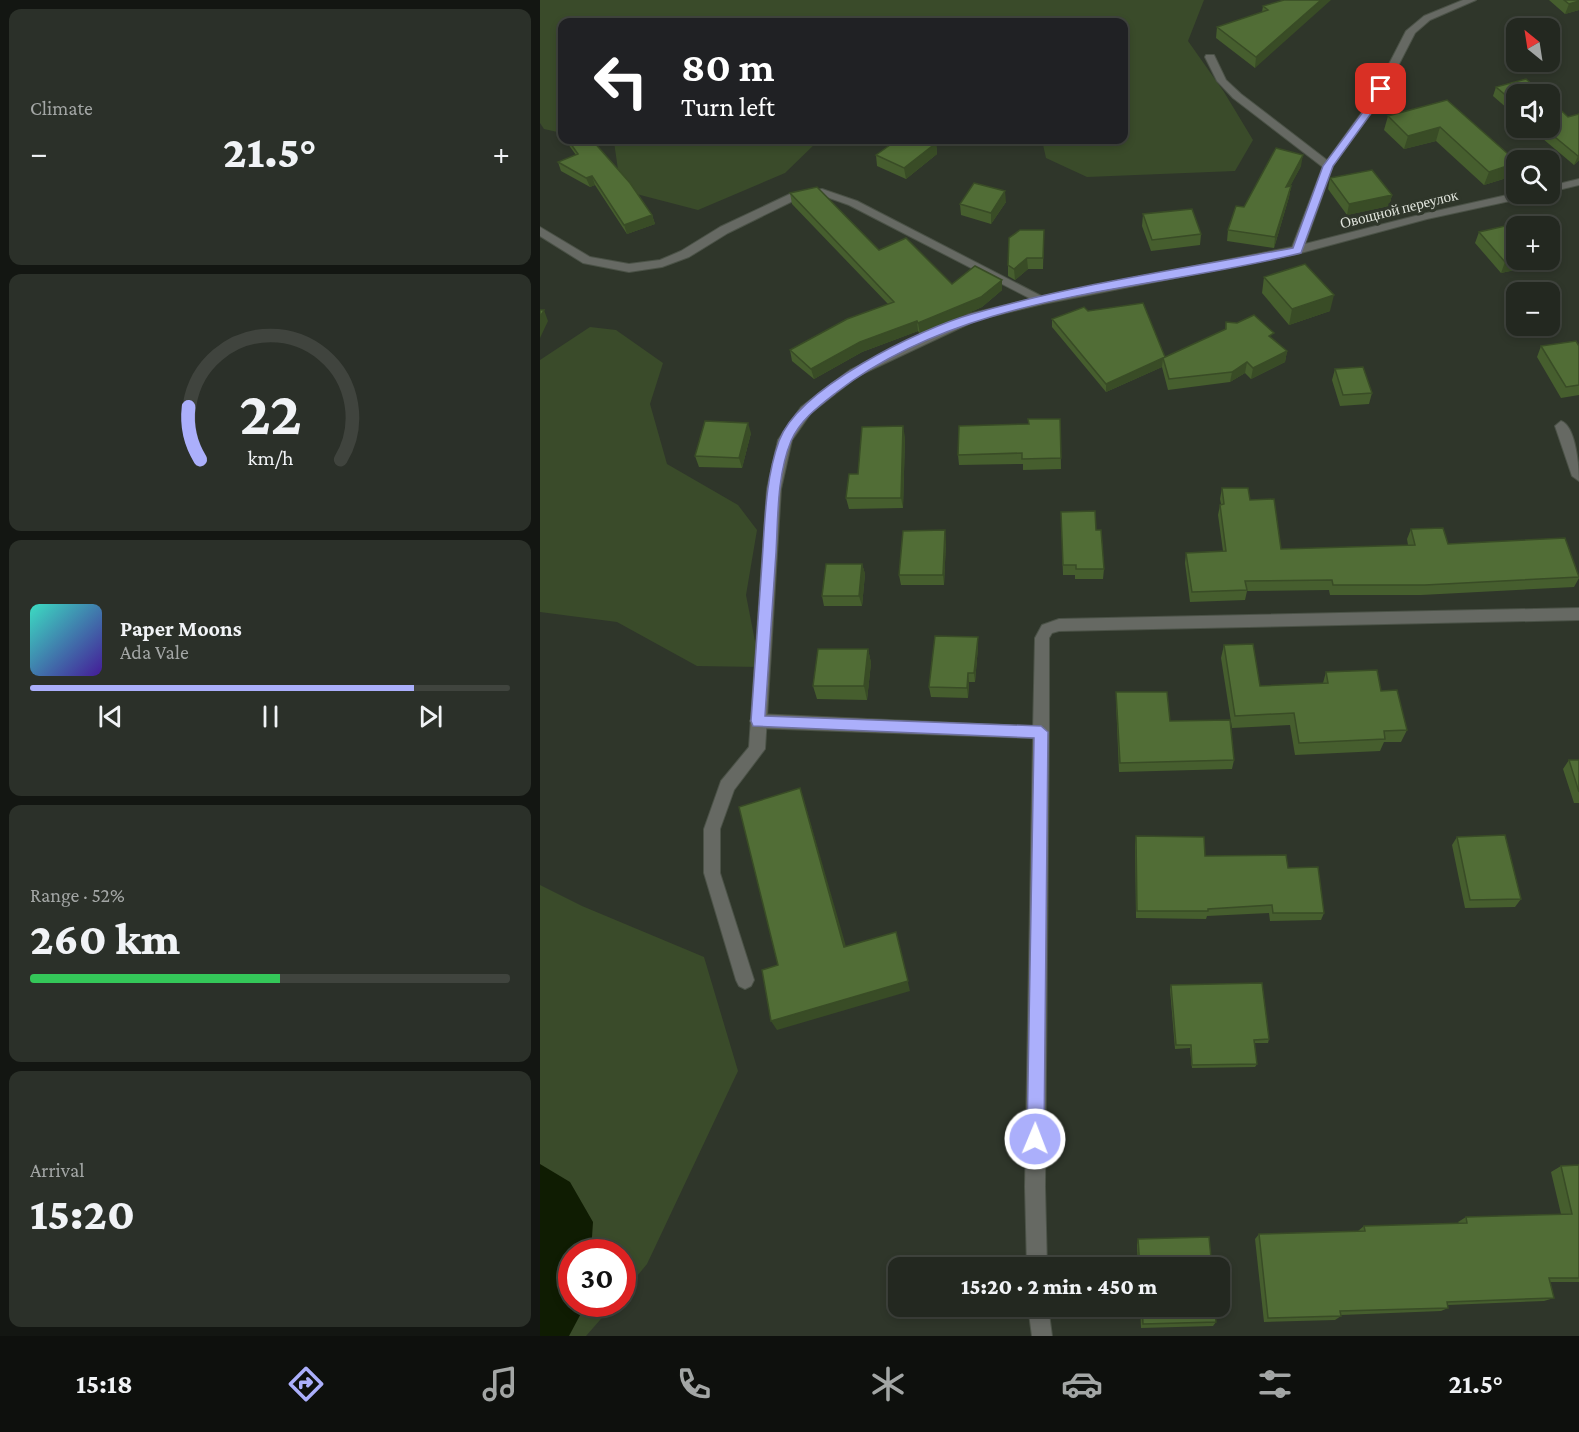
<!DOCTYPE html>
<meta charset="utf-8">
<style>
:root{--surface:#232820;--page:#2b3029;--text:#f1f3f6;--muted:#a3a6a5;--line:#40443e;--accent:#abaffb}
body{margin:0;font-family:"Crimson Pro",serif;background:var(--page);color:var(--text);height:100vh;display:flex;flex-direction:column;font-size:22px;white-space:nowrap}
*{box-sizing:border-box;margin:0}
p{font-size:20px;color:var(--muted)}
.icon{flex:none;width:33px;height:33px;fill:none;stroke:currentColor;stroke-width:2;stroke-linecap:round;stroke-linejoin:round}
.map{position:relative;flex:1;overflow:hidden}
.side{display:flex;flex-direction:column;gap:9px;padding:9px;background:#131612;width:540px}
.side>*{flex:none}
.banner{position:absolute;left:18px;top:18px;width:570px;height:126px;border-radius:12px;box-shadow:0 3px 9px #0003,0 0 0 2px var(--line);background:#202124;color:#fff;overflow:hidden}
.needle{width:39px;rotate:330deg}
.buttons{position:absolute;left:966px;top:18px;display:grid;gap:12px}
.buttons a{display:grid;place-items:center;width:54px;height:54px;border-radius:12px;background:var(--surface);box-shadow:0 3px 9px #0003,0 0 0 2px var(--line);font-size:30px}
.speed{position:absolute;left:18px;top:1239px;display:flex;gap:12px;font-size:30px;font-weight:700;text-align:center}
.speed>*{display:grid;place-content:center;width:78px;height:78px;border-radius:50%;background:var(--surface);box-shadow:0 3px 9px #0003,0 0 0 2px var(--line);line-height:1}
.speed .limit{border:9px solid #d22;background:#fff;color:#111}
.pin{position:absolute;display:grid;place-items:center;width:51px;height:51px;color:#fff;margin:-26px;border-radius:12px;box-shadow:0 3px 9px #0006}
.me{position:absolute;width:66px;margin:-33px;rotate:1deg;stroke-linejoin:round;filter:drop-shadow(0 0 4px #0008)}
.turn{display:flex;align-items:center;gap:21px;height:126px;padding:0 24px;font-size:27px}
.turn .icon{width:78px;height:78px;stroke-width:2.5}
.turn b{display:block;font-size:42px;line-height:51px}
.big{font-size:45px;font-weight:800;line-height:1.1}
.side .tile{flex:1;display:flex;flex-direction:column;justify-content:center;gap:9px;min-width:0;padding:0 21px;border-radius:12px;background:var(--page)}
.side .dial{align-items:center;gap:0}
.dial svg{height:156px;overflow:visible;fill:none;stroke:var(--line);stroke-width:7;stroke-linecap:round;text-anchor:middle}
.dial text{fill:var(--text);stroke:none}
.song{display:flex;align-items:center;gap:18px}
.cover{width:72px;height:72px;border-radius:9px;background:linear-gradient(135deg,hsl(170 70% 55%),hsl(260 70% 35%))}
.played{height:6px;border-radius:3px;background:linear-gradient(90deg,var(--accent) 80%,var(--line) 80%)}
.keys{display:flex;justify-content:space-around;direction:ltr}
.heat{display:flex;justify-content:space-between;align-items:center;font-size:33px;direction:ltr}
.charge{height:9px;border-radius:4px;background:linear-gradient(90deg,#34c759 52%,var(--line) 0)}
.trip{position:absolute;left:348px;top:1257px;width:342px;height:60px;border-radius:12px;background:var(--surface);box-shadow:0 3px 9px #0003,0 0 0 2px var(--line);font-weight:800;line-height:60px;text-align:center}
.dock{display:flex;height:96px;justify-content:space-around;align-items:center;background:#0e100d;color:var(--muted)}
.dock .icon{width:42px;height:42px}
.dock .selected{color:var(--accent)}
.dock b{font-size:27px;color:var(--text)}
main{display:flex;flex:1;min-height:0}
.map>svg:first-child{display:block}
.green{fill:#3a4b2a}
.water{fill:#0f1c02}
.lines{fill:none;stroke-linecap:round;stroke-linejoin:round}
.lane-casing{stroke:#4b5247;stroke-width:2}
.street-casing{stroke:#4b5247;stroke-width:2}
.lane{fill:#666963;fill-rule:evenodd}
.street{fill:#666963;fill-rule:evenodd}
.wall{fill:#465e2e}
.shaded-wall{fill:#394c26}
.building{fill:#516d36;stroke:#394c26;stroke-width:1.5}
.route{fill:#abaffb;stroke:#6f72a3;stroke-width:1.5}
.labels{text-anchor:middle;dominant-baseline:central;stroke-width:6;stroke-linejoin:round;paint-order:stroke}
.far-street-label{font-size:15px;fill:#e1e5dd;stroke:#2f362a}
</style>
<main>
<section class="side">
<div class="tile"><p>Climate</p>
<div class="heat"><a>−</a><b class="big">21.5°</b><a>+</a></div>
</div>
<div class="tile dial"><svg viewBox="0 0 100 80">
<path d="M14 69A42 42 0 1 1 86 69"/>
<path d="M14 69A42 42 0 0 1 8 42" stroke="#abaffb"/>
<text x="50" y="56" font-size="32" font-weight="700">22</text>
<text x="50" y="72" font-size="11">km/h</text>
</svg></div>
<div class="tile">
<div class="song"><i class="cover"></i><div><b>Paper Moons</b><p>Ada Vale</p></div></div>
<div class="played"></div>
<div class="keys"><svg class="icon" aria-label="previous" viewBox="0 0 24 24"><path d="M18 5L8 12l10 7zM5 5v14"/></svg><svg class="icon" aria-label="pause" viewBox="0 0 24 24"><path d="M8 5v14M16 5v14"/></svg><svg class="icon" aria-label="next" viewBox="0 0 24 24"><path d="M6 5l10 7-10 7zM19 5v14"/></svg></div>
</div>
<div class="tile"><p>Range · 52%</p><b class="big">260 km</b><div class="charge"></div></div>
<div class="tile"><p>Arrival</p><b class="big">15:20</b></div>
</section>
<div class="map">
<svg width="1039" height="1336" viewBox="0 0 1039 1336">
<rect width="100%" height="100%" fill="#2f362a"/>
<path class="green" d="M0 0H664L648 41 684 92 713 140 695 171 547 177 506 158 502 140H584V22H22V133L4 129 0 123Z
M61 140H279L245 173 158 210 81 190 74 142Z
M50 327 76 330 123 363 110 404 127 464 198 505 217 530 206 595 220 667 157 666 77 622 0 612V360Z
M0 885 42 906 164 957 198 1071 107 1264 83 1293 82 1252H32V1304H74L46 1336H0Z"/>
<path class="water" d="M0 1164 30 1182 53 1222 51 1252H32V1304H46L29 1336H0Z"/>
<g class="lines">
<defs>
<path id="lane" d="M666 55H674L686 80 701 94 792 164V168H784L693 98 677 81 665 57Z
M282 189 317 201 509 300 503 304 499 303 309 205 281 195 257 199 188 233 149 257 122 267 89 272 43 263 0 236V227L50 257 89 264 120 260 141 251 180 227 250 194Z
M1021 421C1036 426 1039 467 1039 481L1032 476 1015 426Z
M245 435 252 440 241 489 225 749 194 790 180 829V873L214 980 211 986 205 989 199 986 196 980 164 873V829L181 781 209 747 227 489 238 440Z
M1039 608V620L519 631 512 633 509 638V732L506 737 501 739 496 737 493 732 495 638 502 625 519 619Z"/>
<path id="street" d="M923 0H936L890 20 875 33 840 101 793 166 765 244 887 213 976 193 994 194 993 196 887 219 757 254 503 304 437 320 318 376 271 413 250 443H240L238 440 240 437 261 407 310 370 429 314 503 296 752 247 783 166 830 101 866 31 884 16Z
M1039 179V185L1010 192V186Z
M218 714 506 727 509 732 505 1187 507 1268H487L485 1187 493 738 218 728 213 726 210 721 213 716Z
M488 1306H508L512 1336H492Z"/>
</defs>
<use href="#lane" class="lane-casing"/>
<use href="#street" class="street-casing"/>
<use href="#lane" class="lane"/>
<use href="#street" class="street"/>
</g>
<path class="wall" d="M744 0 715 68 676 38 677 27 722 12 723 6Z
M1009 0H1039V10L1025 14Z
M956 87 976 94V116L953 96Z
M907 100 973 176 944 185 896 141 864 149 844 130 848 116Z
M1039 114V160L1034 165 990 128H1010L1028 117Z
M25 140H52L112 215 115 224 87 234 55 185 50 187 21 171 18 162 36 155Z
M396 143 397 154 366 179 337 166 336 155Z
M761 166 750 186H751L749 197 734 248 687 241 688 230 704 207Z
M790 178 852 195 849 206 807 215 788 189Z
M250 193 339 250 412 284 462 290 442 307 380 334 378 331 322 352 274 379 252 361 250 350 348 304 252 204Z
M466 202 451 224 421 215 420 204Z
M603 214 661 234 660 245 611 251 602 226Z
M504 230 503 269H488L475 280 468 276V265Z
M939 232 976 260H1003L1001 264 961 273 935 243Z
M724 277 790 311 749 325 722 293Z
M548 311 625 357 685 330 686 322 733 339 747 351 745 362 711 379 705 373 690 382 628 390 622 367 566 392 512 327V319Z
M1001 346H1039V395L1021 398 997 357Z
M795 369 832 393 829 404 800 406 792 380Z
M520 419 521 469 483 470V464L419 465 418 455 489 424Z
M211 433 202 468 159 467 155 456Z
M365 437 363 508 309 509 306 498 318 474Z
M682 488 710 500 741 549 868 545 867 539 871 529 908 544 1039 575V578L1034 587 881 595H790L789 590 707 591 705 600 650 602 645 563 646 553 683 551 678 515 680 505 681 504 680 499Z
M521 512 556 530 564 569 563 579H535V575H523Z
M406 541 404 585H361L359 575Z
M322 564 325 574 322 606H284L282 596Z
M438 637V647L435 682H429L428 698 391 697 389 687Z
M684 645 720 686 783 683 786 672 841 691 867 730 861 742H844L840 751 755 755 750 725 692 728 681 658Z
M328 649 331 663 327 700 277 699 273 686Z
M576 692 630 721 694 760 692 769 579 772 576 702Z
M1029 760H1039V803H1034L1023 769Z
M596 836 665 856 748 868 784 913 781 920 730 921 729 913 667 916 666 919 596 918 595 845Z
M917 837 981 899 975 907 925 908 912 845Z
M631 985 729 1039 728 1043H714L717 1064 715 1067 652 1068 650 1048 635 1049 630 989Z
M1039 1165V1282H1010L1014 1298 1004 1301 908 1305V1308L901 1311 801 1315V1316L795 1320 724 1322 715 1239 719 1234 818 1231 824 1226 919 1223 918 1222 926 1217 1021 1214 1011 1172 1021 1166Z
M598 1239 672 1268H598L597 1245Z
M600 1306H675L676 1322 673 1326 601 1328Z"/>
<path class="shaded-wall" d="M781 0H791L715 68 716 57Z
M1039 1V10L1025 14 1029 4Z
M900 127 896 141 864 149 868 136Z
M396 143 397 154 366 179 364 168Z
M763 155 761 166 744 198 746 187Z
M1039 155V160L1034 165 1038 156Z
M976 163V167L973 176 944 185 949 172Z
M52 176 55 185 50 187 46 178Z
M751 186 749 197 734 248 735 237Z
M465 191 466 202 451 224V213Z
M852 195 849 206 807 215 809 204Z
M112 215 115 224 87 234 84 225Z
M487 258 488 269 475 280 474 269Z
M978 260H1003L1001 264 961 273 965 262Z
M462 280V290L442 307 380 334 378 323Z
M794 295 790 311 749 325 752 309Z
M4 310 8 321 0 338V317Z
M377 321 378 331 322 352 274 379 271 369 320 342Z
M747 351 745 362 711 379 713 368Z
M623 358 622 367 566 392V384Z
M707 362 705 373 690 382 692 372Z
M208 423 211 433 202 468 199 458Z
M363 426 365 437 363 508 361 498Z
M405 530 406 541 404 585 403 575Z
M322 564 325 574 322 606 319 596Z
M438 637V647L435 682 434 673Z
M328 649 331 663 327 700 324 686Z
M428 673 429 682 428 698 427 688Z
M260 788 264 800 309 957 304 947Z
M356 932 370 991 237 1030 231 1021Z"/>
<path class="building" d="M744 0H781L716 57 677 27 728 10 723 6Z
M1024 0H1039V1L1029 4Z
M986 79 1003 94H976V104L956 87Z
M907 100 976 161V163L949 172 900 127 868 136 848 116Z
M1010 100 1028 117 1039 114V155L1038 156 1004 128H1010Z
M28 140H52L90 183 112 215 84 225 52 176 46 178 18 162 38 154Z
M357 140H389L396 143 364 168 336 155Z
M736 148 763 155 746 187 751 186 735 237 688 230 696 206 704 207Z
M832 170 852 195 809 204 790 178Z
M434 183 465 191 451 213 420 204Z
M277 187 339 250 366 238 412 284 435 266 462 280 441 297 378 323 377 321 320 342 271 369 250 350 307 319 354 302 250 193Z
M652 209 661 234 612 240 603 214Z
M978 223 982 226H976V260H978L965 262 939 232Z
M480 230H504L503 258H487L474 269 468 265 469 238Z
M765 264 794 295 752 309 724 277Z
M603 303 625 357 566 384 512 319 544 307 548 311Z
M0 310H4L0 317Z
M714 315 734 333 729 336 747 351 713 368 707 362 692 372 629 379 623 358 686 329V322L697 323Z
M1036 341 1039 346V385L1026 387 1001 346Z
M823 367 832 393 803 395 795 369Z
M488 419H520L521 458 482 459V453L418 455 419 426 489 424Z
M165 421 208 423 199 458 155 456Z
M363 426 361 498H306L309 474H318L322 427Z
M682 488H708L710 500 734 499 741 549 875 545 871 529 903 528 908 544 1025 538 1039 577 885 585H793L792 580 705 581 707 590 652 592 646 553 686 551 680 505 684 504Z
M555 511 556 530H561L564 569H536V565H523L521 512Z
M405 530 403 575H359L363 531Z
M286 564H322L319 596H282Z
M395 636 438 637 434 673H428L427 688 389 687Z
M713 644 720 686 788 683 786 672 837 670 841 691 857 690 867 730 844 731 845 739 759 743 754 713 695 716 684 645Z
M278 649H328L324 686H273Z
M576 692H627L630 721 690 720 694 760 580 763Z
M1029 760H1039V792Z
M260 788 304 947 356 932 368 981 231 1021 222 970 238 965 199 807Z
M965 835 981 899 930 900 917 837Z
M596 836 664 837 665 856 746 855 748 868 778 867 784 913H733L732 905 668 909V911H597Z
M722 983 729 1039 714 1040 717 1064 652 1065 651 1045H636L631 985Z
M1039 1165V1278H1009L1014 1298 907 1302 908 1308 800 1311 801 1316 728 1318 719 1234 825 1231 824 1226 927 1223 926 1217 1032 1214 1021 1166Z
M669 1237 672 1268H600L598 1239Z
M602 1306H675L676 1322 603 1324Z"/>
<path class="route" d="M837 87 845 89 840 101 793 166 761 253C606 292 429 291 297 392 279 406 260 420 251 441 237 475 238 517 236 553 232 607 229 661 225 716L501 726 508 732 504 1139 502 1145 495 1147 489 1145 487 1139 494 738 213 726 211 721C215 668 218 615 222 563 225 522 225 480 239 441 258 388 379 329 432 314 536 284 646 268 753 248L783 166 831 101Z"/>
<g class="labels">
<g class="far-street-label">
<text transform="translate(859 209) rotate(-14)">Овощной переулок</text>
</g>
</g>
</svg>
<div class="buttons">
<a><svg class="needle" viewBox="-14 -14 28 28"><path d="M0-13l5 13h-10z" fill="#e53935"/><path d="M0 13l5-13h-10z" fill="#a3a6a5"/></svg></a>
<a><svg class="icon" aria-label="sound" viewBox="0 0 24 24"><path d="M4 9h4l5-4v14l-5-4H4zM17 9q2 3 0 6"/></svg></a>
<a><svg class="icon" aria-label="search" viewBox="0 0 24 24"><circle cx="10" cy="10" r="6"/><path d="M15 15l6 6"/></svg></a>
<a>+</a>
<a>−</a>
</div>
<div class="speed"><div class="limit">30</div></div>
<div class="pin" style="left:841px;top:89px;background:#d93025"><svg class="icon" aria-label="arrive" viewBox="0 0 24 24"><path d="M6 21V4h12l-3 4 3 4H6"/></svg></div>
<svg class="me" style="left:495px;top:1139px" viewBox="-20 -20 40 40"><circle r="17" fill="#abaffb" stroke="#fff" stroke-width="3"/><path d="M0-11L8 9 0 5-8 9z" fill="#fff"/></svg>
<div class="trip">15:20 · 2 min · 450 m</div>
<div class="banner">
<div class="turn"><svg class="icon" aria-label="left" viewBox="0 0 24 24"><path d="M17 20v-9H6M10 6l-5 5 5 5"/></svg><div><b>80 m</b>Turn left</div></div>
</div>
</div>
</main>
<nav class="dock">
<b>15:18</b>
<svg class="icon selected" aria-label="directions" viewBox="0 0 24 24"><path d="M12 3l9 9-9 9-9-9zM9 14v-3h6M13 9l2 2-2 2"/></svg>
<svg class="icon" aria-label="music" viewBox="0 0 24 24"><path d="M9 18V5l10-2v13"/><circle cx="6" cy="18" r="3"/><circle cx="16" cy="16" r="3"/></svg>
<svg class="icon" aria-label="phone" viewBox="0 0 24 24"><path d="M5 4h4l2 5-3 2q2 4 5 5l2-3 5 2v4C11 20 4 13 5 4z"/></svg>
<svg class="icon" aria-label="climate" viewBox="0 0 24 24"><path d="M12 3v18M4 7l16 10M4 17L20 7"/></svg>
<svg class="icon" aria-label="car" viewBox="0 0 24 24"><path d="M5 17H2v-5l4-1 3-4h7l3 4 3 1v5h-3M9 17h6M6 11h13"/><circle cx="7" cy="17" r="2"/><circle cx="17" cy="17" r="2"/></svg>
<svg class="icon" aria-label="filters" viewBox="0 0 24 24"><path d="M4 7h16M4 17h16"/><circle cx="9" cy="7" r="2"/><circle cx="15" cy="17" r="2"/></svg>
<b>21.5°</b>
</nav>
